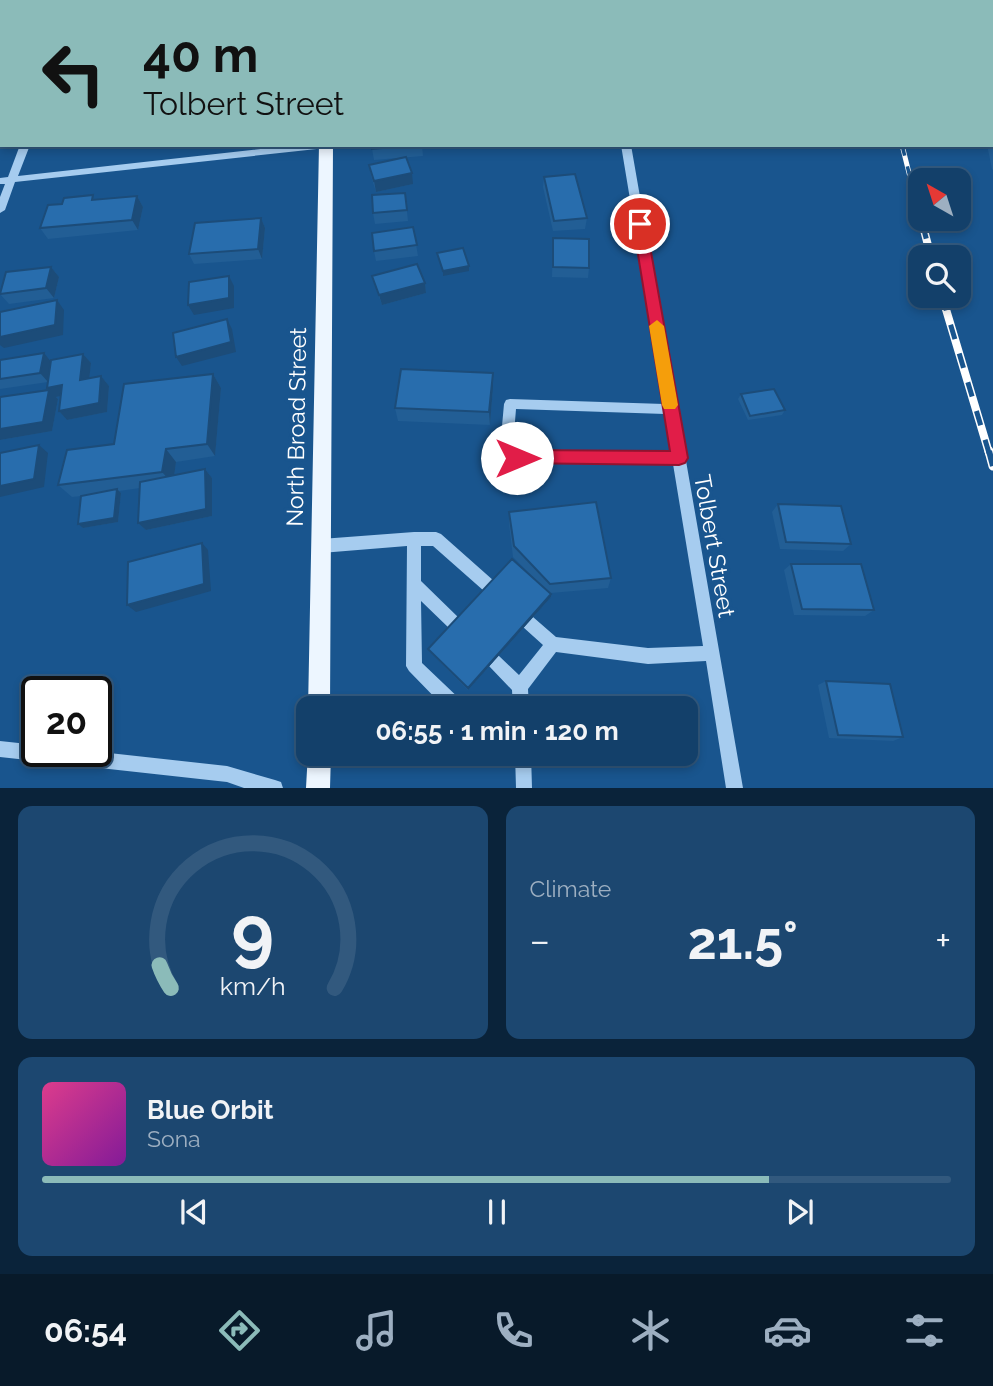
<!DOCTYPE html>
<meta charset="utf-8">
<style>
:root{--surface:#13406a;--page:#1c4770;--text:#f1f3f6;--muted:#9dafc1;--line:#32597e;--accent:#8bbbb9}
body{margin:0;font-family:Raleway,sans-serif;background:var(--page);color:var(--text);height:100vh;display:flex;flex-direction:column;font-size:26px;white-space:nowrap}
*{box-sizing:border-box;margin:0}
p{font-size:23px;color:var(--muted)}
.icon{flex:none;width:38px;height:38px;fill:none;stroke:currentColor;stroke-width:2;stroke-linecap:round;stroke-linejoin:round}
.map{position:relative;height:788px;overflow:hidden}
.side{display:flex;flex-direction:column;gap:18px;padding:18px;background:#0a233a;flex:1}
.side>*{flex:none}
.banner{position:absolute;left:0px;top:0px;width:994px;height:147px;box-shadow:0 4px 10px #0003,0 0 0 2px var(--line);background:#8bbbb9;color:#111;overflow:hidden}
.needle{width:46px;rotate:321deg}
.controls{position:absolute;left:908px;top:168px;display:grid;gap:14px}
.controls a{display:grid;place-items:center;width:63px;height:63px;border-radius:14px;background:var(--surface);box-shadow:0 4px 10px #0003,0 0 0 2px var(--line);font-size:35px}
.speed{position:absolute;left:21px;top:676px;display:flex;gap:14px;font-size:35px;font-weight:700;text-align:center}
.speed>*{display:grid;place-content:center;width:91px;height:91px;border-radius:50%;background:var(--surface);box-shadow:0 4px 10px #0003,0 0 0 2px var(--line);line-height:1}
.speed .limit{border:4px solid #111;border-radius:10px;background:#fff;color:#111}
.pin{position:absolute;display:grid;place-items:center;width:60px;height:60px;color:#fff;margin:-30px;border:4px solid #fff;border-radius:50%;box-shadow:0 2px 7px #0007}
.me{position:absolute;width:77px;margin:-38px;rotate:90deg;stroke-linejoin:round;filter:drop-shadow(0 0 5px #0008)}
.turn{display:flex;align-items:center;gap:24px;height:147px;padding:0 28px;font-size:32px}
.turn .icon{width:91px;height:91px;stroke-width:2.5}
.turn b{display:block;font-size:49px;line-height:60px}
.big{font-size:52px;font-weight:700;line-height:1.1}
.side .card{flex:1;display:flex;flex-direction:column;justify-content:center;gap:10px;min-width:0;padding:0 24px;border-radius:14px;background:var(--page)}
.side .dial{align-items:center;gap:0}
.dial svg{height:182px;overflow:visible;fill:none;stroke:var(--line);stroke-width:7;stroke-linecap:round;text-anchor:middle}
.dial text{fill:var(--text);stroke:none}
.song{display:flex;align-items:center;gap:21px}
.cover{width:84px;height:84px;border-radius:10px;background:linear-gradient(135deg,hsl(330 70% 55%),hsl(290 70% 35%))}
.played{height:7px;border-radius:4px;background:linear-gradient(90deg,var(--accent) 80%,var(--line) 80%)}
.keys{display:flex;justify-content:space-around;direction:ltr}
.heat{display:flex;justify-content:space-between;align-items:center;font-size:38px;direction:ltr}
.side .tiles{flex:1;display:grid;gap:18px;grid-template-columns:1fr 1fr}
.card:last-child{grid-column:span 2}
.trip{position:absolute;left:296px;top:696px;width:402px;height:70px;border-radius:14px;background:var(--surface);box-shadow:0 4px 10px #0003,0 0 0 2px var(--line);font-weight:700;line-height:70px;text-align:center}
.menu{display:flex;height:112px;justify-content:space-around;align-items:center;background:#081a2a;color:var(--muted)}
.menu .icon{width:49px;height:49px}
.menu .selected{color:var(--accent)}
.menu b{font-size:32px;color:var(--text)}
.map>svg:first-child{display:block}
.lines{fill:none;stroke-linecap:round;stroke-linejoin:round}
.minor{fill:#a6ccef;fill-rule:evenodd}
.major{fill:#edf6ff;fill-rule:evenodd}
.rail-far2-casing{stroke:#fff;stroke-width:5}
.rail-far1-casing{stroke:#fff;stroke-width:8}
.rail-casing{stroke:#fff;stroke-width:9}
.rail-far2{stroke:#19558e;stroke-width:3.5;stroke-dasharray:11;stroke-linecap:butt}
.rail-far1{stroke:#19558e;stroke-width:5;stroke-dasharray:15;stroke-linecap:butt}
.rail{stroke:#19558e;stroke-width:6;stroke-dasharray:19;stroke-linecap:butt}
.wall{fill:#225e95}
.shaded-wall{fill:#1c4c79}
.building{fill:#286dad;stroke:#1c4c79;stroke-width:2}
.route{fill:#e11d48;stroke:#92132f;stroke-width:2}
.slow{fill:#f59e0b}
.labels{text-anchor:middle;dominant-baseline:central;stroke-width:7;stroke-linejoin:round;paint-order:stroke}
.street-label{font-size:23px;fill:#fff;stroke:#19558e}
</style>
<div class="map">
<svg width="993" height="788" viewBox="0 0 993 788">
<rect width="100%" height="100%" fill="#19558e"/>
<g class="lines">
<path class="minor" d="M77 0H85V2H77Z
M598 0H606V2H598Z
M20 145H30L18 176 297 145H330L326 148 15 182 5 210 0 213V197L5 184H0V178L8 177Z
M621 145H631L743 788H726L706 661 648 664 556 652 528 689 529 709H513L512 690 489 666 486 661 489 656 494 653 499 656 519 675 543 645 523 627 521 622 523 617 528 615 533 617 556 637 648 648 703 646 673 464H517L512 462 500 448 504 404 506 400 510 399 664 404ZM516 409 665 414 672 452H520L513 446Z
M414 532H436L441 534 494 581 496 586 494 591 489 593 484 591 433 546H421V581L460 619 462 624 460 629 455 631 450 629 421 601 422 663 464 703 466 709H446L409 671 406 666 407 546 321 553 316 551 314 546 316 541 321 539Z
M0 741 37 745V751H91L227 766 275 780 281 782 283 788H244L227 782 0 757Z
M515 754H531L532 788H516Z"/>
<path class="major" d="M309 0H319V2H309Z
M319 145H333L330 709 308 710Z
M308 752V754H331L330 788H306Z"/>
<defs>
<path id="rail-far2" d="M902 145 915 197"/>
<path id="rail-far1" d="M915 195 931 257
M942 296 989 453"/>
<path id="rail" d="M989 451 993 466"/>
</defs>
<use href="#rail-far2" class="rail-far2-casing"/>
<use href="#rail-far1" class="rail-far1-casing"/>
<use href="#rail" class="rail-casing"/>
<use href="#rail-far2" class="rail-far2"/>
<use href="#rail-far1" class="rail-far1"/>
<use href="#rail" class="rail"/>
</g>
<path class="wall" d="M469 0H512V2H469Z
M978 0H993V19L992 2H977Z
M993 134V170L992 169 987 145H992Z
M78 145H101L80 148Z
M422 145 423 156 374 160 372 149Z
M369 165 413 184 376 192 371 176Z
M544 177 587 218 585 229 553 231 543 187Z
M405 193 408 221 375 224 373 213Z
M137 196 143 207 138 230 48 239 40 228 96 200Z
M261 218 265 228 262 259 194 264 189 254Z
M413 227 418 256 376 261 374 251Z
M553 238 589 268 588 278 552 277Z
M51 267 59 277 54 298 9 304 0 294Z
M372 276 425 283 426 293 382 305 375 286Z
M83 354 91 363 89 379 101 376 109 386 107 412 67 420 59 411 60 396 56 397 58 399 52 431 0 440V397L49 390 47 388 48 382 0 389V360L51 361Z
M493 373V387L490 425 398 421 395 408Z
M213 374 221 388 215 456 176 462 174 476 205 469 212 478V516L146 530 138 523 140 488 119 491 121 493 118 522 83 528 78 524 81 496 72 497 58 485 114 444Z
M741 394 785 410 782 415 748 420 738 399Z
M778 504 851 544 843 551 780 549 772 512Z
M509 512 611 578 608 588 551 593V597L468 690 429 651 428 649 536 580 513 557 509 523Z
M791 564 874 610 865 616 794 615 784 570Z
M826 681 903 737 893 741 829 738 818 685Z"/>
<path class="shaded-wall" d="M27 0H36L35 2H12Z
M231 0H273L274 2H231Z
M0 3H2V14H0Z
M412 173 413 184 376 192 374 181Z
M137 196 143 207 138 230 132 220Z
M261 218 265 228 262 259 258 249Z
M469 266V271L443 276V271Z
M51 267 59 277 54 298 46 288Z
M229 276 234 286V308L194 315 188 305Z
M425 283 426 293 382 305 379 295Z
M57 300 64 310 63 335 4 348 0 345V337Z
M227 319 232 329 236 352 182 366 176 357Z
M44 353 52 363 48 382 40 373Z
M83 354 91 363 88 390 80 380Z
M493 373V387L490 425 489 412Z
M213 374 221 388 215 456 207 444Z
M101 376 109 386 107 412 67 420 59 411Z
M62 385 70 394 56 397 58 399 52 431 0 440V429L49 390 47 388Z
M39 445 48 453 44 487 0 497V486Z
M166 449 176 462 173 484 162 472Z
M205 469 212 478V516L146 530 138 523Z
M117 489 121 493 118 522 83 528 78 524Z
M202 543 208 550 211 591 136 612 127 605Z
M551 594V597L468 690V688Z"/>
<path class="building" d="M0 0H27L2 2 0 3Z
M97 0H129V2H93V1Z
M377 0H420V2H377Z
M983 0H993V8L992 2H983Z
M992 96H993V119H992Z
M372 145H417L372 149Z
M406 157 412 173 374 181 369 165Z
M575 174 587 218 554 221 544 177Z
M405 193 407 210 373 213 372 195Z
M93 195 92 200 137 196 132 220 40 228 48 205 62 204 64 198Z
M261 218 258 249 189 254 195 223Z
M413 227 417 245 374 251 372 233Z
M553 238 589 239V268L553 267Z
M463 248 469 266 443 271 437 253Z
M417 264 425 283 379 295 372 276Z
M51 267 46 288 0 294 6 272Z
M229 276V298L188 305 189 282Z
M57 300 55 325 0 337V312Z
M227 319 231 342 176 357 173 333Z
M44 353 40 373 0 379V360Z
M83 354 80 380 101 376 99 403 59 411 62 385 47 388 51 360Z
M401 369 493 373 489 412 395 408Z
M213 374 207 444 166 449 162 472 58 485 67 450 114 444 124 384Z
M774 389 785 410 750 416 741 394Z
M49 390 43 422 0 429V397Z
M39 445 34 479 0 486V453Z
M205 469 206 509 138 523 140 482Z
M117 489 114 518 78 524 81 496Z
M596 502 611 578 550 584 514 546 509 512Z
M778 504 841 506 851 544 786 542Z
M202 543 204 584 127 605 128 562Z
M512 559 551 594 468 688 428 649Z
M791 564H861L874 610 802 609Z
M826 681 890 684 903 737 838 735Z"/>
<path class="route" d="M640 220 646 224 688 458 685 463 679 465 511 463 508 458 511 452 517 450 670 451 633 224Z"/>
<path class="slow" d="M657 320 664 326 678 405 675 409H664L662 405 649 326Z"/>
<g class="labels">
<g class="street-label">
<text transform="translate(296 427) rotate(-89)">North Broad Street</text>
<text transform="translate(715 546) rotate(80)">Tolbert Street</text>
</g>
</g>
</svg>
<div class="controls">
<a><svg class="needle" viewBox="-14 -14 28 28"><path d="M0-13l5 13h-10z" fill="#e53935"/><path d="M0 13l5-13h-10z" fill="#9dafc1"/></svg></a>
<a><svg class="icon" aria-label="search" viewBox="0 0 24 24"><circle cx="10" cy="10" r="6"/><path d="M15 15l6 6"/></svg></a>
</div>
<div class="speed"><div class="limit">20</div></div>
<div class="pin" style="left:640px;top:224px;background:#d93025"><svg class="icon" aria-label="arrive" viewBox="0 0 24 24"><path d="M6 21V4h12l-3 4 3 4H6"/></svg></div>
<svg class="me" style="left:517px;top:458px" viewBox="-20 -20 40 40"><circle r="19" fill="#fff"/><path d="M0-13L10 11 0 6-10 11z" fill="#e11d48"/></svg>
<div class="trip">06:55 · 1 min · 120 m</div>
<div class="banner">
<div class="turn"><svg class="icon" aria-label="left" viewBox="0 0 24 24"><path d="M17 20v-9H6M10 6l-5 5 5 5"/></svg><div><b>40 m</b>Tolbert Street</div></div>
</div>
</div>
<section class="side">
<div class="tiles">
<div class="card dial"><svg viewBox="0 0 100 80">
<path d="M14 69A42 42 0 1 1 86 69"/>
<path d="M14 69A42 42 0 0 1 9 59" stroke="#8bbbb9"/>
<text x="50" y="56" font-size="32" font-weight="700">9</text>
<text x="50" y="72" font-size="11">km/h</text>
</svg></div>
<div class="card"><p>Climate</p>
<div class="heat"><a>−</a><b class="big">21.5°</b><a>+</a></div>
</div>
<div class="card">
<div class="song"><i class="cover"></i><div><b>Blue Orbit</b><p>Sona</p></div></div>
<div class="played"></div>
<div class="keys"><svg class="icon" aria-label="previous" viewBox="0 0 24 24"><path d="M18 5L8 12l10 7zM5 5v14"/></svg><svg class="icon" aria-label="pause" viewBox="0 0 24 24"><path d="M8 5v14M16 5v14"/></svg><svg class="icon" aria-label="next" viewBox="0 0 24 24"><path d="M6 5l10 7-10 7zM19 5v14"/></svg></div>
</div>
</div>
</section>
<nav class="menu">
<b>06:54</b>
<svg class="icon selected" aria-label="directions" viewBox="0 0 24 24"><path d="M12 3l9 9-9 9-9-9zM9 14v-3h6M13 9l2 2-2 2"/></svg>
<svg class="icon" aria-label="music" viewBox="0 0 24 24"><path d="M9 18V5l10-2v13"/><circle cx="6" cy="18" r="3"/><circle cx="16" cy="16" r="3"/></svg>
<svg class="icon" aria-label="phone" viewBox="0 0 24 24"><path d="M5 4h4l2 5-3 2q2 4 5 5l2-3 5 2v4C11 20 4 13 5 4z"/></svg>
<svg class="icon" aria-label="climate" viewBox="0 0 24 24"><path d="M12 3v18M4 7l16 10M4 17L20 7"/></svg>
<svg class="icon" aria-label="car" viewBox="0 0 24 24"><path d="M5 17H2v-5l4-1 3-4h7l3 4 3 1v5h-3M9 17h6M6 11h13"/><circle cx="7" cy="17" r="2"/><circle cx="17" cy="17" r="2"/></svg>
<svg class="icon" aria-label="filters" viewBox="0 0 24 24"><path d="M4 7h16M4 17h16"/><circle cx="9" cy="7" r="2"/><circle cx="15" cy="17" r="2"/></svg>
</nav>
